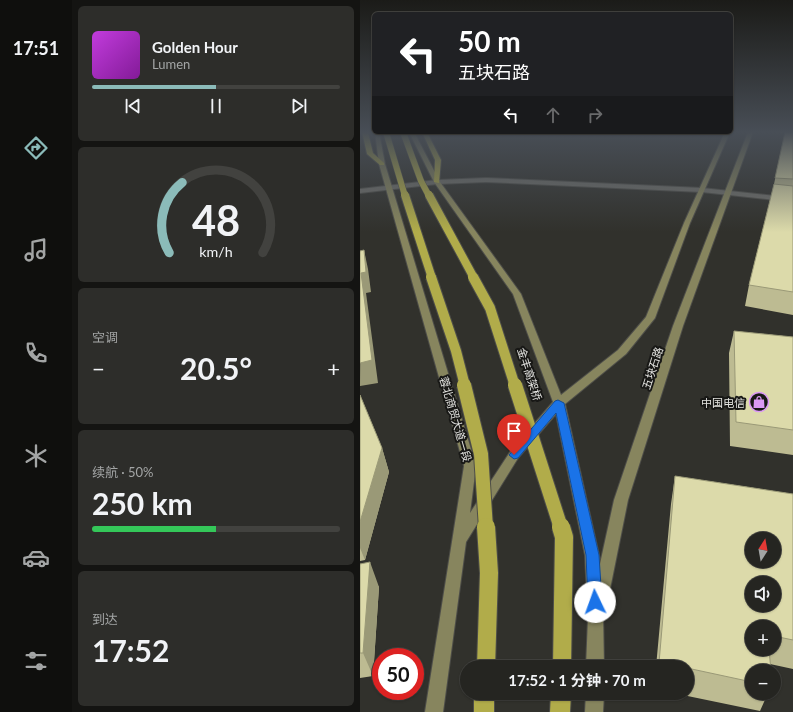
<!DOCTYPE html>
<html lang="zh">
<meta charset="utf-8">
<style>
:root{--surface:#252521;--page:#2d2d2a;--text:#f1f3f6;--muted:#a3a5a5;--line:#42423f;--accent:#8bbbb9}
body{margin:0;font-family:Lato,"Noto Sans SC",sans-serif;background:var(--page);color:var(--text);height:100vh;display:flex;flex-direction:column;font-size:15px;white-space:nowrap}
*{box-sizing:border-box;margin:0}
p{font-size:13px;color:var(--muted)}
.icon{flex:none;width:22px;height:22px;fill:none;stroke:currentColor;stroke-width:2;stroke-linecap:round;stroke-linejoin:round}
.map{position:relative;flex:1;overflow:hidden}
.side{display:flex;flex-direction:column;gap:6px;padding:6px;background:#141412;width:288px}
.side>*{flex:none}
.banner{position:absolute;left:12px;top:12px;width:361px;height:122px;border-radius:6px;box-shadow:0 1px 3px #0004,0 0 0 1px var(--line);background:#202124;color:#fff;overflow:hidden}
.needle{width:26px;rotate:11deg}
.controls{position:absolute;left:385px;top:532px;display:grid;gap:8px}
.controls a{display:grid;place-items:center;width:36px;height:36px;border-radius:50%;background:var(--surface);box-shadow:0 1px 3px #0004,0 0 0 1px var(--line);font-size:20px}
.speed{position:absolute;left:12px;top:648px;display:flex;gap:8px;font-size:20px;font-weight:700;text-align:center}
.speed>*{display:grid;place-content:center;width:52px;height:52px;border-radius:50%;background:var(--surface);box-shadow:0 1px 3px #0004,0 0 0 1px var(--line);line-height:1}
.speed .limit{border:6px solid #d22;background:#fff;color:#111}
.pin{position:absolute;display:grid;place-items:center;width:34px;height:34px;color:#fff;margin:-41px -17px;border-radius:50% 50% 50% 0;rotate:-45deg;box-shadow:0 0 4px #0007}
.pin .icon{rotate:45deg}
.me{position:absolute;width:44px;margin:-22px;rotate:357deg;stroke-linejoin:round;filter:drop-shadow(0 0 3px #0008)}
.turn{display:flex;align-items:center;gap:14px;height:84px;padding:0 20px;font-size:18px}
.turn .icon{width:52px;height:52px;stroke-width:2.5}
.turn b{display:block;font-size:28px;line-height:34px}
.lanes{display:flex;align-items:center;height:38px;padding:0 20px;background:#0003;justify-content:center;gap:20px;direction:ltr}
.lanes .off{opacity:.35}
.big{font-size:30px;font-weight:700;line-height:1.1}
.side .widget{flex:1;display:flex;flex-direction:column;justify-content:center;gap:6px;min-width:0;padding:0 14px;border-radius:6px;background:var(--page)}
.side .dial{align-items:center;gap:0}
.dial svg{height:104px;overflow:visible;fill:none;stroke:var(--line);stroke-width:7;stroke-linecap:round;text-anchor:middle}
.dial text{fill:var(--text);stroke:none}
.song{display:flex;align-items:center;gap:12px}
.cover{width:48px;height:48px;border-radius:6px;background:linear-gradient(135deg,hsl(290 70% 55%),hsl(290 70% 35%))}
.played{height:4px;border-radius:2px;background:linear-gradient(90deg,var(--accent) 50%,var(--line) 50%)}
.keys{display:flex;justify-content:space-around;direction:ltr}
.heat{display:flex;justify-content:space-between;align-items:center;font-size:22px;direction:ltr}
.charge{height:6px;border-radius:3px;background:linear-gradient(90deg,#34c759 50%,var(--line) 0)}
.trip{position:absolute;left:100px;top:660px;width:234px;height:40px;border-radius:20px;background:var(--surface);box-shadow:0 1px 3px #0004,0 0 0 1px var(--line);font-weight:700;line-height:40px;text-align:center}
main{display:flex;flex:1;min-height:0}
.tabs{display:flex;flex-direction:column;width:72px;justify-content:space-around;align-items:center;background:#0f0f0d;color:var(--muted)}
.tabs .icon{width:28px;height:28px}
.tabs .active{color:var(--accent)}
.tabs b{font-size:18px;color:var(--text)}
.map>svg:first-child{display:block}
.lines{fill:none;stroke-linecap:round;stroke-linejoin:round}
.minor-casing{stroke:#4e4e49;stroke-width:2}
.secondary-casing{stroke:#4e4e49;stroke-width:2}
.trunk-casing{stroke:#4e4e49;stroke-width:2}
.minor{fill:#6e6e69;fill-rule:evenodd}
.secondary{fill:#87855e;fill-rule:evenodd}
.trunk{fill:#b1ac4a;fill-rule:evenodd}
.trunk-bridge-far4-casing{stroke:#4e4e49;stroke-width:7;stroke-linecap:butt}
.trunk-bridge-far3-casing{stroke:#4e4e49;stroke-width:10;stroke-linecap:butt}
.trunk-bridge-far2-casing{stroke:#4e4e49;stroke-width:12;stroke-linecap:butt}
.trunk-bridge-far1-casing{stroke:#4e4e49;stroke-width:16;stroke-linecap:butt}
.trunk-bridge-casing{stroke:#4e4e49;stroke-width:20;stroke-linecap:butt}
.trunk-bridge-far4{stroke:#b1ac4a;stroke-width:6}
.trunk-bridge-far3{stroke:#b1ac4a;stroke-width:8}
.trunk-bridge-far2{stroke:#b1ac4a;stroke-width:10}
.trunk-bridge-far1{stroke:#b1ac4a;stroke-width:14}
.trunk-bridge{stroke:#b1ac4a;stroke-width:18}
.wall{fill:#bdbb92;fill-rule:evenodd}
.shaded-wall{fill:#9a9977}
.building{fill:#dcdaaa;stroke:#9a9977;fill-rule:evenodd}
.route{fill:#1a73e8;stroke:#114b97}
.labels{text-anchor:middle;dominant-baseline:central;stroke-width:4;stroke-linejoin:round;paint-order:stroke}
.street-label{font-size:11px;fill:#e3e3e0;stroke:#181816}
.poi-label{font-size:11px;fill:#e3e3e0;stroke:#181816;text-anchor:end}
</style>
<main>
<nav class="tabs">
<b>17:51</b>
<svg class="icon active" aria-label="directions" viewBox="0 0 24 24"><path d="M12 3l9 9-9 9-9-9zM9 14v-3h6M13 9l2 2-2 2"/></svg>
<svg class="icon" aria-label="music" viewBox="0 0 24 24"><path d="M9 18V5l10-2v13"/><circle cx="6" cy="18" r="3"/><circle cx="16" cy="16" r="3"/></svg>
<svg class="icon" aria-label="phone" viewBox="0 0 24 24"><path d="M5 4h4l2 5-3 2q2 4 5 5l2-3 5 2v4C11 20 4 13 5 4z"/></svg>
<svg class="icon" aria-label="climate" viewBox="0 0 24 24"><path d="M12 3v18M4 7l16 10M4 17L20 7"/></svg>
<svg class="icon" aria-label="car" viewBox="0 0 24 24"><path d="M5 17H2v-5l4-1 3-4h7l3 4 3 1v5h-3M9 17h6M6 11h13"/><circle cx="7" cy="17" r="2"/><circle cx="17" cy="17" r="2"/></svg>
<svg class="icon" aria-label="filters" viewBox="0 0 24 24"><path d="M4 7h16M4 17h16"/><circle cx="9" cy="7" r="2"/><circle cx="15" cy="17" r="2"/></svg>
</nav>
<section class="side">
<div class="widget">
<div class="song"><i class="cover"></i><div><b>Golden Hour</b><p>Lumen</p></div></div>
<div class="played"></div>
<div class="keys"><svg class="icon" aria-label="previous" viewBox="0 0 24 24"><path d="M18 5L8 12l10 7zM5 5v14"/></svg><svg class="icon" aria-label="pause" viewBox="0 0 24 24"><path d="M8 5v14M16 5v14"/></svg><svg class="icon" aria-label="next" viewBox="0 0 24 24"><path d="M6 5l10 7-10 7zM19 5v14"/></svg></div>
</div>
<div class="widget dial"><svg viewBox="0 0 100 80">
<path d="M14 69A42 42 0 1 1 86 69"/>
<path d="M14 69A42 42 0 0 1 24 15" stroke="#8bbbb9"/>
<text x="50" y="56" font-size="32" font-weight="700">48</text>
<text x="50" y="72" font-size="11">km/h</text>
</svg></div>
<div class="widget"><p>空调</p>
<div class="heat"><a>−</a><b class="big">20.5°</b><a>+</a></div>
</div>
<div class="widget"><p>续航 · 50%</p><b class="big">250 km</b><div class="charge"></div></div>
<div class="widget"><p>到达</p><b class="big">17:52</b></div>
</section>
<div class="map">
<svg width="433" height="712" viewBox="0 0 433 712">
<rect width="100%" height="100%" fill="#31312c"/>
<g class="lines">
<defs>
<path id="minor" d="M126 178 342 188 433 198V202L342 192 126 182 77 184 0 193V189L77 180Z"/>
<path id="secondary" d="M15 132H19L25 164 116 466 110 513 150 452 193 402 153 294 74 182 49 132H54L80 182 161 294 201 395 258 350 286 317 324 223 365 132H370L330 223 295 318 266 354 205 404 239 555 240 564 254 500 313 326 388 132H393L323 326 268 500 247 604 243 610 244 667H226L228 618 225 555 196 414 158 458 106 542 83 712H65L104 466 19 164Z
M226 693H244L243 712H225Z"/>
<path id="trunk" d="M2 132H8L13 153 24 163V165H20L7 154Z
M62 132H67L81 160 79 183 74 182 75 160Z
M114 693H134V712H114Z
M191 693H211L210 712H190Z"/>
</defs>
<use href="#minor" class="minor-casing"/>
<use href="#secondary" class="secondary-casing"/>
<use href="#trunk" class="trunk-casing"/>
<use href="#minor" class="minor"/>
<use href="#secondary" class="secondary"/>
<use href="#trunk" class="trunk"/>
<defs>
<path id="trunk-bridge-far4" d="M26 132 45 196
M43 132 61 181 69 196"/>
<path id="trunk-bridge-far3" d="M45 195 72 278
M69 195 114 278"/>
<path id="trunk-bridge-far2" d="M71 277 96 351 105 386
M113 277 130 308 155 386"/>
<path id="trunk-bridge-far1" d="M104 385 121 454 126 528
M155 385 201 528"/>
<path id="trunk-bridge" d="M126 527 129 573 126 667
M201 527 204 537 202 667"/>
</defs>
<use href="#trunk-bridge-far4" class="trunk-bridge-far4-casing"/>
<use href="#trunk-bridge-far3" class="trunk-bridge-far3-casing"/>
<use href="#trunk-bridge-far2" class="trunk-bridge-far2-casing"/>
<use href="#trunk-bridge-far1" class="trunk-bridge-far1-casing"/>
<use href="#trunk-bridge" class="trunk-bridge-casing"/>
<use href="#trunk-bridge-far4" class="trunk-bridge-far4"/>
<use href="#trunk-bridge-far3" class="trunk-bridge-far3"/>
<use href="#trunk-bridge-far2" class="trunk-bridge-far2"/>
<use href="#trunk-bridge-far1" class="trunk-bridge-far1"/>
<use href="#trunk-bridge" class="trunk-bridge"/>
</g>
<path class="wall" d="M433 132V315L385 306 389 285 414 184 425 133H415Z
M374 331 433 337V455L370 446 369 353Z
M0 395 22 448 29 472 5 560 0 561Z
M315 476 433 494V669L410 664 392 671V693H408L400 711 313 693H327V667H296L311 504ZM414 627V649H392Z
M0 564 19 587 13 676 0 678Z"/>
<path class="shaded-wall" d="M4 250 8 269 11 292 6 293 18 383 0 386 1 273Z
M22 448 29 472 5 560 0 548V522Z
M10 562 19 587 13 676 3 653Z"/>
<path class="building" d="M425 132H433V179L415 178Z
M414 184 433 186V292L389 285Z
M4 250 6 272 1 273 12 360 0 363V251Z
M374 331 433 337V430L376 422Z
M0 395 22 448 0 522Z
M315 476 433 494V640L414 636V627H392V649H409L411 671H392V682L327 668V667H320L299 663ZM392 539H414V561H392ZM392 583H414V605H392Z
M10 562 3 653H0V564Z"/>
<linearGradient id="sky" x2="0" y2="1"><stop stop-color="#1b1b18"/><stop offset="0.57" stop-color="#484e56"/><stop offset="1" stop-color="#484e56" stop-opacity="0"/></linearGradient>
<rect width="433" height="232" fill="url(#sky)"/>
<path class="route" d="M198 400 204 403 239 555 242 602 240 607 235 609 230 607 228 602 226 555 196 413 158 458 154 459 149 455 195 401Z"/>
<defs>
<symbol id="shop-ring" viewBox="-11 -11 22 22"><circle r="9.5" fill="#181816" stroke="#db99f5" stroke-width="1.5"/><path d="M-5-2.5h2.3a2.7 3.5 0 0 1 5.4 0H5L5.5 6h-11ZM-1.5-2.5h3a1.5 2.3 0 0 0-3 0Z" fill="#db99f5"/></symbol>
</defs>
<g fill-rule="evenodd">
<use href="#shop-ring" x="388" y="391" width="22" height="22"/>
</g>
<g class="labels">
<g class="street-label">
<text transform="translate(292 368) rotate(-72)">五块石路</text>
<text transform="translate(170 374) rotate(72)">金丰高架桥</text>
<text transform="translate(96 419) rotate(74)">蓉北商贸大道一段</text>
</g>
<g class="poi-label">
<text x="385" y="402">中国电信</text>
</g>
</g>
</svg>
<div class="controls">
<a><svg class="needle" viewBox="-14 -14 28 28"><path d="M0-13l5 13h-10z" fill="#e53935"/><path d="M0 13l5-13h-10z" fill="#a3a5a5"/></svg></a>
<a><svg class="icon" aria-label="sound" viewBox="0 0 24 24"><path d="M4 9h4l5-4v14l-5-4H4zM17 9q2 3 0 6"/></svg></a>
<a>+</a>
<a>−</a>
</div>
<div class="speed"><div class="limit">50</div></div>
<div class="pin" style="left:154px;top:455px;background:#d93025"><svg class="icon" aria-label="arrive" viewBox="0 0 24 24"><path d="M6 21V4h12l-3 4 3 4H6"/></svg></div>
<svg class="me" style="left:235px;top:602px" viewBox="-20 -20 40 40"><circle r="19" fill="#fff"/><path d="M0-13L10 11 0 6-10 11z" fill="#1a73e8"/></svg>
<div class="trip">17:52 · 1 分钟 · 70 m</div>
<div class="banner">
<div class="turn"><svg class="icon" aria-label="left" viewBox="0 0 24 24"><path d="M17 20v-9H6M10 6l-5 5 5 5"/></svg><div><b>50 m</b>五块石路</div></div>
<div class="lanes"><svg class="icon" aria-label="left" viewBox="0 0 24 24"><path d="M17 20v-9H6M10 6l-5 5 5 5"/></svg><svg class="icon off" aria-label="ahead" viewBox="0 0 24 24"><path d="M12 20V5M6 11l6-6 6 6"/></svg><svg class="icon off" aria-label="right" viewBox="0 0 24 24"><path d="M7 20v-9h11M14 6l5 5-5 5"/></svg></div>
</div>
</div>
</main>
